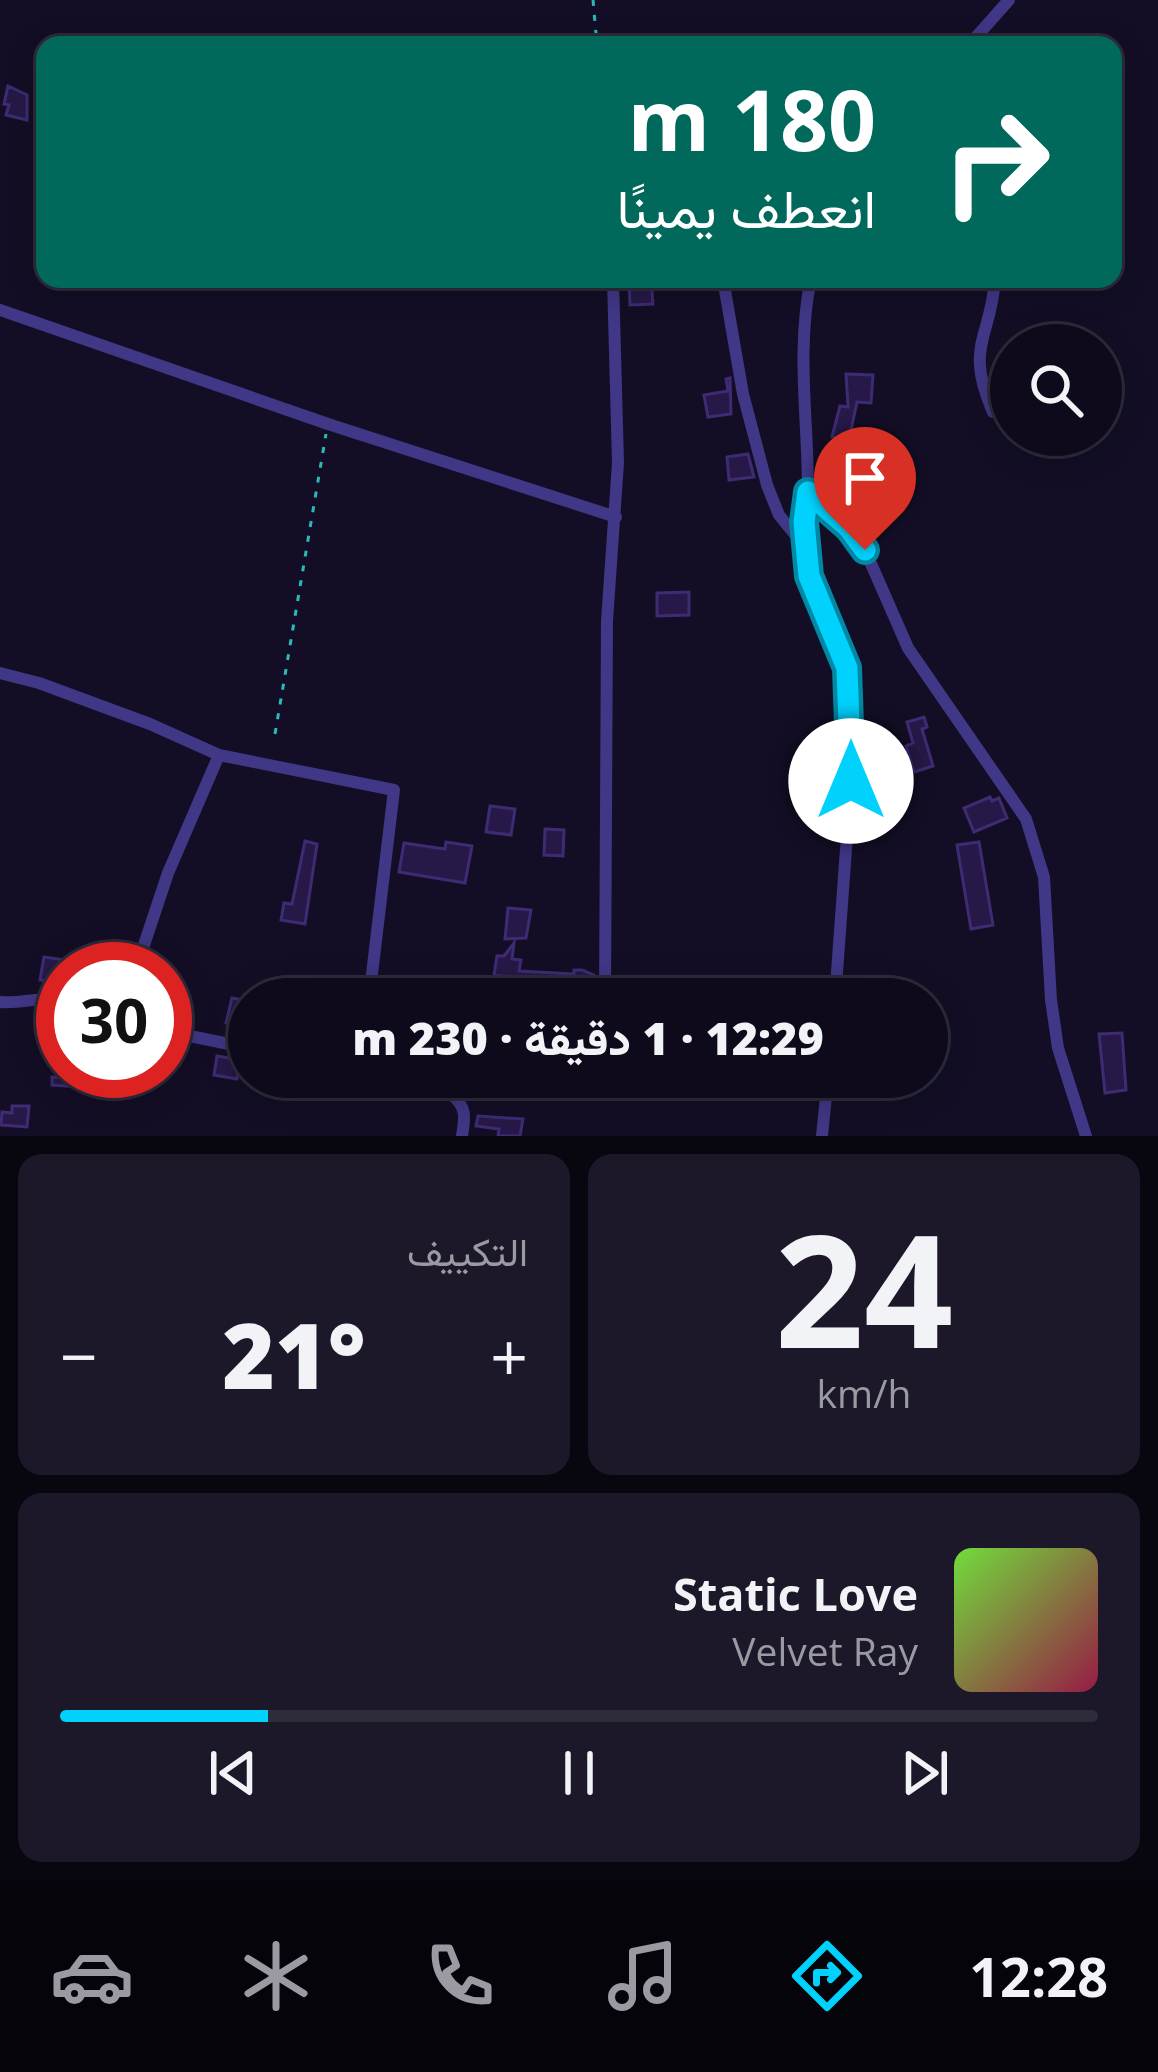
<!DOCTYPE html>
<html lang="ar">
<meta charset="utf-8">
<style>
:root{--surface:#0e0a1c;--page:#1c1829;--text:#f1f3f6;--muted:#9b9aa3;--line:#2e2b3b;--accent:#00d2fd}
body{margin:0;font-family:"Open Sans",Vazirmatn,sans-serif;background:var(--page);color:var(--text);direction:rtl;height:100vh;display:flex;flex-direction:column;font-size:45px;white-space:nowrap}
*{box-sizing:border-box;margin:0}
p{font-size:39px;color:var(--muted)}
.icon{flex:none;width:66px;height:66px;fill:none;stroke:currentColor;stroke-width:2;stroke-linecap:round;stroke-linejoin:round}
.map{position:relative;height:1136px;overflow:hidden;direction:ltr}
.sheet{display:flex;flex-direction:column;gap:18px;padding:18px;background:#08060f;flex:1}
.sheet>*{flex:none}
.top-card{position:absolute;left:36px;top:36px;width:1086px;height:252px;border-radius:24px;box-shadow:0 6px 30px #0003,0 0 0 3px var(--line);direction:rtl;background:#00695c;color:#fff;overflow:hidden}
.buttons{position:absolute;left:990px;top:324px;display:grid;gap:24px}
.buttons a{display:grid;place-items:center;width:132px;height:132px;border-radius:50%;background:var(--surface);box-shadow:0 6px 30px #0003,0 0 0 3px var(--line);font-size:60px}
.speed{position:absolute;left:36px;top:942px;display:flex;gap:24px;font-size:60px;font-weight:700;text-align:center}
.speed>*{display:grid;place-content:center;width:156px;height:156px;border-radius:50%;background:var(--surface);box-shadow:0 6px 30px #0003,0 0 0 3px var(--line);line-height:1}
.speed .limit{border:18px solid #d22;background:#fff;color:#111}
.pin{position:absolute;display:grid;place-items:center;width:102px;height:102px;color:#fff;margin:-123px -51px;border-radius:50% 50% 50% 0;rotate:-45deg;box-shadow:0 0 12px #0007}
.pin .icon{rotate:45deg}
.me{position:absolute;width:132px;margin:-66px;rotate:0deg;stroke-linejoin:round;filter:drop-shadow(0 0 9px #0008)}
.turn{display:flex;align-items:center;gap:42px;height:252px;padding:0 48px;font-size:54px}
.turn .icon{width:156px;height:156px;stroke-width:2.5}
.turn b{display:block;font-size:84px;line-height:102px}
.big{font-size:90px;font-weight:800;line-height:1.1}
.sheet .card{flex:1;display:flex;flex-direction:column;justify-content:center;gap:18px;min-width:0;padding:0 42px;border-radius:24px;background:var(--page)}
.sheet .dial{align-items:center;gap:0}
.dial b{font-size:156px;line-height:1}
.song{display:flex;align-items:center;gap:36px}
.cover{width:144px;height:144px;border-radius:18px;background:linear-gradient(135deg,hsl(100 70% 55%),hsl(340 70% 35%))}
.played{height:12px;border-radius:6px;background:linear-gradient(90deg,var(--accent) 20%,var(--line) 20%)}
.keys{display:flex;justify-content:space-around;direction:ltr}
.heat{display:flex;justify-content:space-between;align-items:center;font-size:66px;direction:ltr}
.sheet .tiles{flex:1;display:grid;gap:18px;grid-template-columns:1fr 1fr}
.card:last-child{grid-column:span 2}
.trip{position:absolute;left:228px;top:978px;width:720px;height:120px;border-radius:60px;background:var(--surface);box-shadow:0 6px 30px #0003,0 0 0 3px var(--line);font-weight:800;line-height:120px;text-align:center;direction:rtl}
.menu{display:flex;height:192px;justify-content:space-around;align-items:center;background:#06040b;color:var(--muted)}
.menu .icon{width:84px;height:84px}
.menu .active{color:var(--accent)}
.menu b{font-size:54px;color:var(--text)}
.map>svg:first-child{display:block}
.building{fill:#261947;stroke:#3e2b73;stroke-width:3}
.lines{fill:none;stroke-linecap:round;stroke-linejoin:round}
.path{stroke:#2bb9ba;stroke-width:3;stroke-dasharray:6 9;stroke-linecap:butt}
.street{stroke:#403786;stroke-width:12}
.route-casing{stroke:#0088a4;stroke-width:30}
.route{stroke:#00d2fd;stroke-width:21}
</style>
<div class="map">
<svg width="1158" height="1136" viewBox="0 0 1158 1136">
<rect width="100%" height="100%" fill="#130e25"/>
<path class="building" d="M8 86 27 95V120L6 115 9 105 4 104Z
M651 280 653 304 630 305 629 282Z
M846 374 873 375 871 403 857 402 851 430 870 432 868 478 841 479V438L832 437 840 406 848 407Z
M730 378 731 414 708 417 704 395 728 391 726 379Z
M748 454 754 477 729 480 727 457Z
M689 592V615L657 616V593Z
M924 717 927 727 922 729 933 766 914 772 906 746 913 743 907 722Z
M990 797 992 801 999 798 1007 818 974 832 964 808Z
M490 806 515 809 511 835 486 832Z
M545 829 564 830 563 856 544 855Z
M305 841 317 844 305 924 281 920 284 903 292 904Z
M446 842 472 846 465 883 399 872 404 843 445 849Z
M979 842 993 925 971 929 957 845Z
M508 908 531 910 526 938 505 939Z
M514 943 512 959 521 960 519 971 574 974V970H582L594 975 595 996 533 993 534 980 494 975 497 956H504Z
M44 957 65 960 61 983 40 980Z
M232 998 249 1001V1022L240 1020 238 1026 226 1023Z
M1122 1033 1126 1090 1105 1093 1099 1034Z
M217 1056 240 1060 237 1079 214 1075Z
M74 1071H97L95 1088 52 1085V1077L71 1078Z
M12 1106H29L27 1127 1 1125 2 1112 12 1113Z
M478 1116 523 1119 520 1136H498L499 1129 476 1126Z"/>
<g class="lines">
<path class="path" d="M593 0 597 45
M275 734 326 434
M927 1017 931 1018"/>
<path class="street" d="M969 45 1009 0
M723 279 743 394 767 485 779 515 806 548C805 528 808 510 808 490 808 420 796 348 811 279
M0 310 328 424 616 517
M993 412C964 345 991 339 995 279
M808 492 849 528 865 550 908 648 1026 819 1044 877 1051 1000 1058 1048 1086 1136
M806 548 812 586 841 647 851 711V781L835 999
M0 673 39 683 150 724 219 755 394 790 369 999
M136 969 168 873 219 755
M605 999 607 621 618 463 613 279
M0 1002C22 1004 40 996 63 1000
M165 1031 249 1048
M375 1077 452 1095C467 1107 465 1118 462 1136
M822 1136 828 1077"/>
</g>
<g class="lines">
<defs>
<path id="route" d="M851 781 847 668 809 576 804 522 808 492 849 528 865 550"/>
</defs>
<use href="#route" class="route-casing"/>
<use href="#route" class="route"/>
</g>
</svg>
<div class="buttons">
<a><svg class="icon" aria-label="search" viewBox="0 0 24 24"><circle cx="10" cy="10" r="6"/><path d="M15 15l6 6"/></svg></a>
</div>
<div class="speed"><div class="limit">30</div></div>
<div class="pin" style="left:865px;top:550px;background:#d93025"><svg class="icon" aria-label="arrive" viewBox="0 0 24 24"><path d="M6 21V4h12l-3 4 3 4H6"/></svg></div>
<svg class="me" style="left:851px;top:781px" viewBox="-20 -20 40 40"><circle r="19" fill="#fff"/><path d="M0-13L10 11 0 6-10 11z" fill="#00d2fd"/></svg>
<div class="trip">12:29 · 1 دقيقة · 230 m</div>
<div class="top-card">
<div class="turn"><svg class="icon" aria-label="right" viewBox="0 0 24 24"><path d="M7 20v-9h11M14 6l5 5-5 5"/></svg><div><b>180 m</b>انعطف يمينًا</div></div>
</div>
</div>
<section class="sheet">
<div class="tiles">
<div class="card dial"><b>24</b><p>km/h</p></div>
<div class="card"><p>التكييف</p>
<div class="heat"><a>−</a><b class="big">21°</b><a>+</a></div>
</div>
<div class="card">
<div class="song"><i class="cover"></i><div><b>Static Love</b><p>Velvet Ray</p></div></div>
<div class="played"></div>
<div class="keys"><svg class="icon" aria-label="previous" viewBox="0 0 24 24"><path d="M18 5L8 12l10 7zM5 5v14"/></svg><svg class="icon" aria-label="pause" viewBox="0 0 24 24"><path d="M8 5v14M16 5v14"/></svg><svg class="icon" aria-label="next" viewBox="0 0 24 24"><path d="M6 5l10 7-10 7zM19 5v14"/></svg></div>
</div>
</div>
</section>
<nav class="menu">
<b>12:28</b>
<svg class="icon active" aria-label="directions" viewBox="0 0 24 24"><path d="M12 3l9 9-9 9-9-9zM9 14v-3h6M13 9l2 2-2 2"/></svg>
<svg class="icon" aria-label="music" viewBox="0 0 24 24"><path d="M9 18V5l10-2v13"/><circle cx="6" cy="18" r="3"/><circle cx="16" cy="16" r="3"/></svg>
<svg class="icon" aria-label="phone" viewBox="0 0 24 24"><path d="M5 4h4l2 5-3 2q2 4 5 5l2-3 5 2v4C11 20 4 13 5 4z"/></svg>
<svg class="icon" aria-label="climate" viewBox="0 0 24 24"><path d="M12 3v18M4 7l16 10M4 17L20 7"/></svg>
<svg class="icon" aria-label="car" viewBox="0 0 24 24"><path d="M5 17H2v-5l4-1 3-4h7l3 4 3 1v5h-3M9 17h6M6 11h13"/><circle cx="7" cy="17" r="2"/><circle cx="17" cy="17" r="2"/></svg>
</nav>
